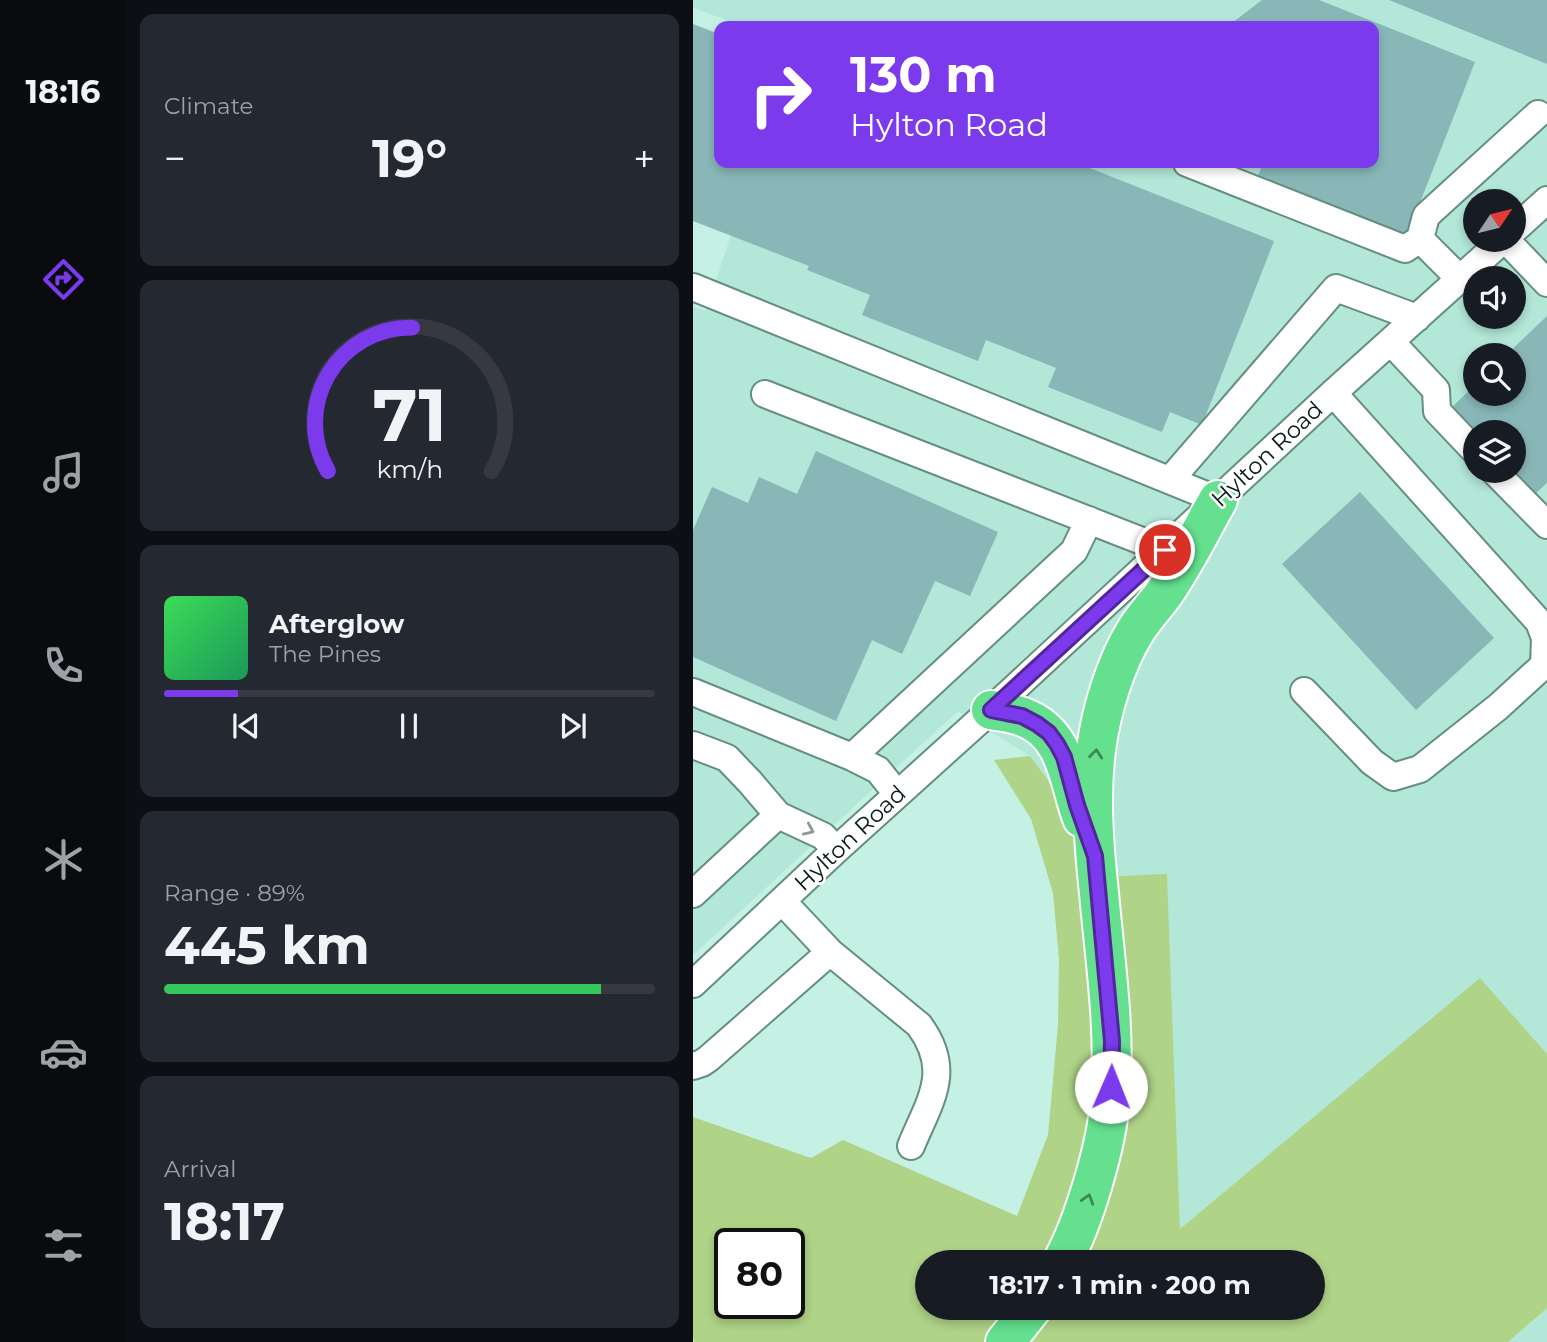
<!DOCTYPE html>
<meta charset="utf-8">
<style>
:root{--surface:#171b24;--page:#242831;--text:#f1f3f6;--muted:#9ea1a6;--line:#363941;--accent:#7c3aed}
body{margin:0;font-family:Montserrat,sans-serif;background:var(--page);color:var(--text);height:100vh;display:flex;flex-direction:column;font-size:26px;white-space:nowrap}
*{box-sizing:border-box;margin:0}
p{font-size:23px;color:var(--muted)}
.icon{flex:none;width:38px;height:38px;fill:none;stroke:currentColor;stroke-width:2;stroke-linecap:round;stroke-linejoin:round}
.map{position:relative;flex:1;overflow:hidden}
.panel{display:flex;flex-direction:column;gap:14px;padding:14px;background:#0d0f14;width:567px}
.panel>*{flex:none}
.top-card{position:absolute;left:21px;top:21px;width:665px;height:147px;border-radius:14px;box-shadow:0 4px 10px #0003;background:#7c3aed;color:#fff;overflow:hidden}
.needle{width:46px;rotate:55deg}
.buttons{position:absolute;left:770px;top:189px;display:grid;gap:14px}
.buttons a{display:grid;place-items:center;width:63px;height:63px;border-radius:50%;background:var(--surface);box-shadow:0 4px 10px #0003;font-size:35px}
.speed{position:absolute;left:21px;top:1228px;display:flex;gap:14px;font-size:35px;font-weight:700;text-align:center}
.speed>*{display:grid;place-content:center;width:91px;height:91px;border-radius:50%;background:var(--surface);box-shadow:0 4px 10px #0003;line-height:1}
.speed .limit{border:4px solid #111;border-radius:10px;background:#fff;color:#111}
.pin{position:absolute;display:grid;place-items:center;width:60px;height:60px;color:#fff;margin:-30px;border:4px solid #fff;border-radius:50%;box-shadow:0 2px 7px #0007}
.me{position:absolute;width:77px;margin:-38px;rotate:1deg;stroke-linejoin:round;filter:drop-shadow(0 0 5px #0008)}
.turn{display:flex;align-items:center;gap:24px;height:147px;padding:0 21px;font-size:32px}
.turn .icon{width:91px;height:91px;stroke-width:2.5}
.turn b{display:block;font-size:49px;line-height:60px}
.big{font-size:52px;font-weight:700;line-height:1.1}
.panel .widget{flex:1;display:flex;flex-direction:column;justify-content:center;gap:10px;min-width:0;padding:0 24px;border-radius:14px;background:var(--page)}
.panel .dial{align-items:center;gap:0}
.dial svg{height:182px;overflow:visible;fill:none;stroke:var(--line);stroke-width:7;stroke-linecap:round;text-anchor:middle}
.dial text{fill:var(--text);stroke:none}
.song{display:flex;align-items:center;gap:21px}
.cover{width:84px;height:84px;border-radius:10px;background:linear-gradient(135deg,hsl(130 70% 55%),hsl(150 70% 35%))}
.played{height:7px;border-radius:4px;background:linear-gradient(90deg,var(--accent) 15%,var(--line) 15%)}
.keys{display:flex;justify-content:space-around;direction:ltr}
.heat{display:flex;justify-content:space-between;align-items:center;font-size:38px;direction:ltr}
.charge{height:10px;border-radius:5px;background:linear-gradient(90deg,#34c759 89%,var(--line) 0)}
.trip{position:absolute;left:222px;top:1250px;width:410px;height:70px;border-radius:35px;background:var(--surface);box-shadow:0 4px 10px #0003;font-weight:700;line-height:70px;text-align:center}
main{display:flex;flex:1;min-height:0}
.menu{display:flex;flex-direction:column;width:126px;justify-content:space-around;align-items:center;background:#090b0e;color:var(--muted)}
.menu .icon{width:49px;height:49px}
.menu .active{color:var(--accent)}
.menu b{font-size:32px;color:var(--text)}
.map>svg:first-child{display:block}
.built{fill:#b3e7d8;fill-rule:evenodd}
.green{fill:#afd387;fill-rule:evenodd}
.building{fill:#89b7b8}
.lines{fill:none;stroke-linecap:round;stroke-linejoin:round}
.minor-casing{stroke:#658e82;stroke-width:30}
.highway-casing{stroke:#fff;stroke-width:42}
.minor{stroke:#fff;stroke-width:26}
.highway{stroke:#64e08e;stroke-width:38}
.oneway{stroke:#3b8758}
.oneway2{stroke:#909896}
.route-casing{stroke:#51269a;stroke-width:18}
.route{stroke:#7c3aed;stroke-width:12}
.labels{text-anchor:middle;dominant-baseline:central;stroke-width:5;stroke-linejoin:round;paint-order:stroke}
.street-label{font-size:23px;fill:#091a16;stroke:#fff}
</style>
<main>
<nav class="menu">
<b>18:16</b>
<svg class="icon active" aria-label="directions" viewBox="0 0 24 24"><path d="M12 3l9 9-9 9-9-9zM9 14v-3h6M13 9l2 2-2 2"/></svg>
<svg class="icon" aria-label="music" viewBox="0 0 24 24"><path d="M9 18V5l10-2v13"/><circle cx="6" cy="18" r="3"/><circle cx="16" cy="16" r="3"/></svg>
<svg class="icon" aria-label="phone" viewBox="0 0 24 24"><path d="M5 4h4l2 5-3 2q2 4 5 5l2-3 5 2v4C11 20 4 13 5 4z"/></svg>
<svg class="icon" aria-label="climate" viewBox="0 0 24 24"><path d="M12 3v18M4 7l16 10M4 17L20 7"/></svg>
<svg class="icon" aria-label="car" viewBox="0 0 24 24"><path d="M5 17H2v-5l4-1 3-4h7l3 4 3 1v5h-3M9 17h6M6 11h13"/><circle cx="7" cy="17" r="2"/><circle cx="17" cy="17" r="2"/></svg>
<svg class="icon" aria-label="filters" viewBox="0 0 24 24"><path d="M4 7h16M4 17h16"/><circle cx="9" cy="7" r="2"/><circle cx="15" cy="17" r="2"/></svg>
</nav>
<section class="panel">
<div class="widget"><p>Climate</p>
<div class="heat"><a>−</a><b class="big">19°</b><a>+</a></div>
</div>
<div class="widget dial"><svg viewBox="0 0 100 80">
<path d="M14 69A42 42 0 1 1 86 69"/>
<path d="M14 69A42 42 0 0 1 51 6" stroke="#7c3aed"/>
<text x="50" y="56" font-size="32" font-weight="700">71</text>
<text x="50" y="72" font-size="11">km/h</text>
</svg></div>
<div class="widget">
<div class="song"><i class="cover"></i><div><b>Afterglow</b><p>The Pines</p></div></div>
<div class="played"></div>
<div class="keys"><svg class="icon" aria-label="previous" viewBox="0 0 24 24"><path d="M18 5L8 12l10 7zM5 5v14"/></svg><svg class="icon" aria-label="pause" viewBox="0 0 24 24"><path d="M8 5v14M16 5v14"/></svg><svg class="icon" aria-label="next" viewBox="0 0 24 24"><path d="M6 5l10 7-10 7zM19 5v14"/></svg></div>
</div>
<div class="widget"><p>Range · 89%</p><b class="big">445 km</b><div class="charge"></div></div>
<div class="widget"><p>Arrival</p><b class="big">18:17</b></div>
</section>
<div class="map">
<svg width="854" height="1342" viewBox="0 0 854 1342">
<rect width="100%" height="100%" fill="#c5f1e4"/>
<path class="built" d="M0 0H854V1054L787 979 487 1229 474 875 426 876 337 756 265 711 0 955V307L13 310 62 163H681V26H51L0 8ZM782 201H821V240H782ZM782 278H821V317H782ZM782 355H821V394H782ZM782 432H821V471H782Z
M854 1308V1342H815Z"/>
<path class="green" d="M337 756 426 876 474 874 487 1229 787 978 854 1054V1308L815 1342H2L0 1339V1117L118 1158 150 1140 324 1216 355 1135 365 1025 366 959 360 893 338 819 301 760ZM37 1244H96V1304H37ZM234 1262H620V1307H234Z"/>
<path class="building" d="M569 0H626L782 62 712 241 563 181 570 163H681V26H535Z
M696 0H854V64Z
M0 24 26 34V163H384L581 241 509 425 477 412 469 432 355 387 363 368 293 340 285 361 169 315 177 295 114 270 116 266 0 221Z
M854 316V483L840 496 816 471H821V432H782L757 409 782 385V394H821V355H813Z
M123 451 305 532 277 596 242 581 209 654 179 640 143 721 0 657V530L19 487 55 503 66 477 104 494Z
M667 492 801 638 723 710 589 564Z"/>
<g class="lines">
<defs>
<path id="minor" d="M494 163 712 249 727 239
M821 230 854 200
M813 240 854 283
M767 279 727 239 733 216 845 114
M0 287 525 500
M698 342 743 390 744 411 782 451
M72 394 472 550
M801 471 854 525
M477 480 643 288 724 318
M611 691 679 762 700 777 727 769 805 707 851 665 852 638 846 622 640 393
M0 692 159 757 381 551 396 520
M0 745 34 758 57 782 85 815 130 836 143 850
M159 757 185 770 204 794
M0 894 85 815
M89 901 137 952 226 1025C260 1071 237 1100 218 1146
M0 984 143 850 298 710 640 393 810 240
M0 1066 9 1063 15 1059 137 952"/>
<path id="highway" d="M298 710C308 712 320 713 330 717 374 733 375 780 389 818
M369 1262C383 1237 392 1210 400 1183 408 1156 415 1128 417 1100 423 1031 412 961 406 893 401 846 397 797 403 750 408 711 422 664 443 630 452 616 463 605 472 592 492 563 508 530 525 500
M312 1342 340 1307"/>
</defs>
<use href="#minor" class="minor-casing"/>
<use href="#highway" class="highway-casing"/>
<use href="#minor" class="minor"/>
<use href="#highway" class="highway"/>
</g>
<defs><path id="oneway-chevron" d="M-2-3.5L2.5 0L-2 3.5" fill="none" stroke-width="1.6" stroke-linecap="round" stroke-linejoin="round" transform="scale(1.75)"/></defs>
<g class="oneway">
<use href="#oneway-chevron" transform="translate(403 754) rotate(-84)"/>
<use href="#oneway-chevron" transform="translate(395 1199) rotate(-73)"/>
</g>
<use class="oneway2" href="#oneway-chevron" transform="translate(116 830) rotate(24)"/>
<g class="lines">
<defs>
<path id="route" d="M418 1087 419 1041 402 856 384 805 371 757 364 744 356 733 344 724 329 716 298 710 472 550"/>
</defs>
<use href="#route" class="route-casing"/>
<use href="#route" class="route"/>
</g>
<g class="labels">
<g class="street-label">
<text transform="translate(574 454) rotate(-43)">Hylton Road</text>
<text transform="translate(157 838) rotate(-43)">Hylton Road</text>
</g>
</g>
</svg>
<div class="buttons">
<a><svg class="needle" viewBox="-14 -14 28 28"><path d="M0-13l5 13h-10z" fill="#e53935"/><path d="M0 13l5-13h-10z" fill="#9ea1a6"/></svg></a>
<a><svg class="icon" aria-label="sound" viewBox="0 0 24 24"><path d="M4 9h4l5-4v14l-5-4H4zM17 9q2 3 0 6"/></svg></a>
<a><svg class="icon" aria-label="search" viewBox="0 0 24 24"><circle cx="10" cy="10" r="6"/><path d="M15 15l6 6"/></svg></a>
<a><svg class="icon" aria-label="layers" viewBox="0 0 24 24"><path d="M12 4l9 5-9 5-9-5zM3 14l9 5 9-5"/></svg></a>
</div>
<div class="speed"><div class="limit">80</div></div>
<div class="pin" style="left:472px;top:550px;background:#d93025"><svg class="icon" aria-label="arrive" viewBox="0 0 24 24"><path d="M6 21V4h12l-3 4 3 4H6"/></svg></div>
<svg class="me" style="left:418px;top:1087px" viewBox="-20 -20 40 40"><circle r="19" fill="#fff"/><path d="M0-13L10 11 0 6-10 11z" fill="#7c3aed"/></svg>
<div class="trip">18:17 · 1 min · 200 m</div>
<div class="top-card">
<div class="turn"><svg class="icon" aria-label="right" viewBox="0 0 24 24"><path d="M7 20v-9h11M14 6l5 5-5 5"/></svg><div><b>130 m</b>Hylton Road</div></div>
</div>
</div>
</main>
